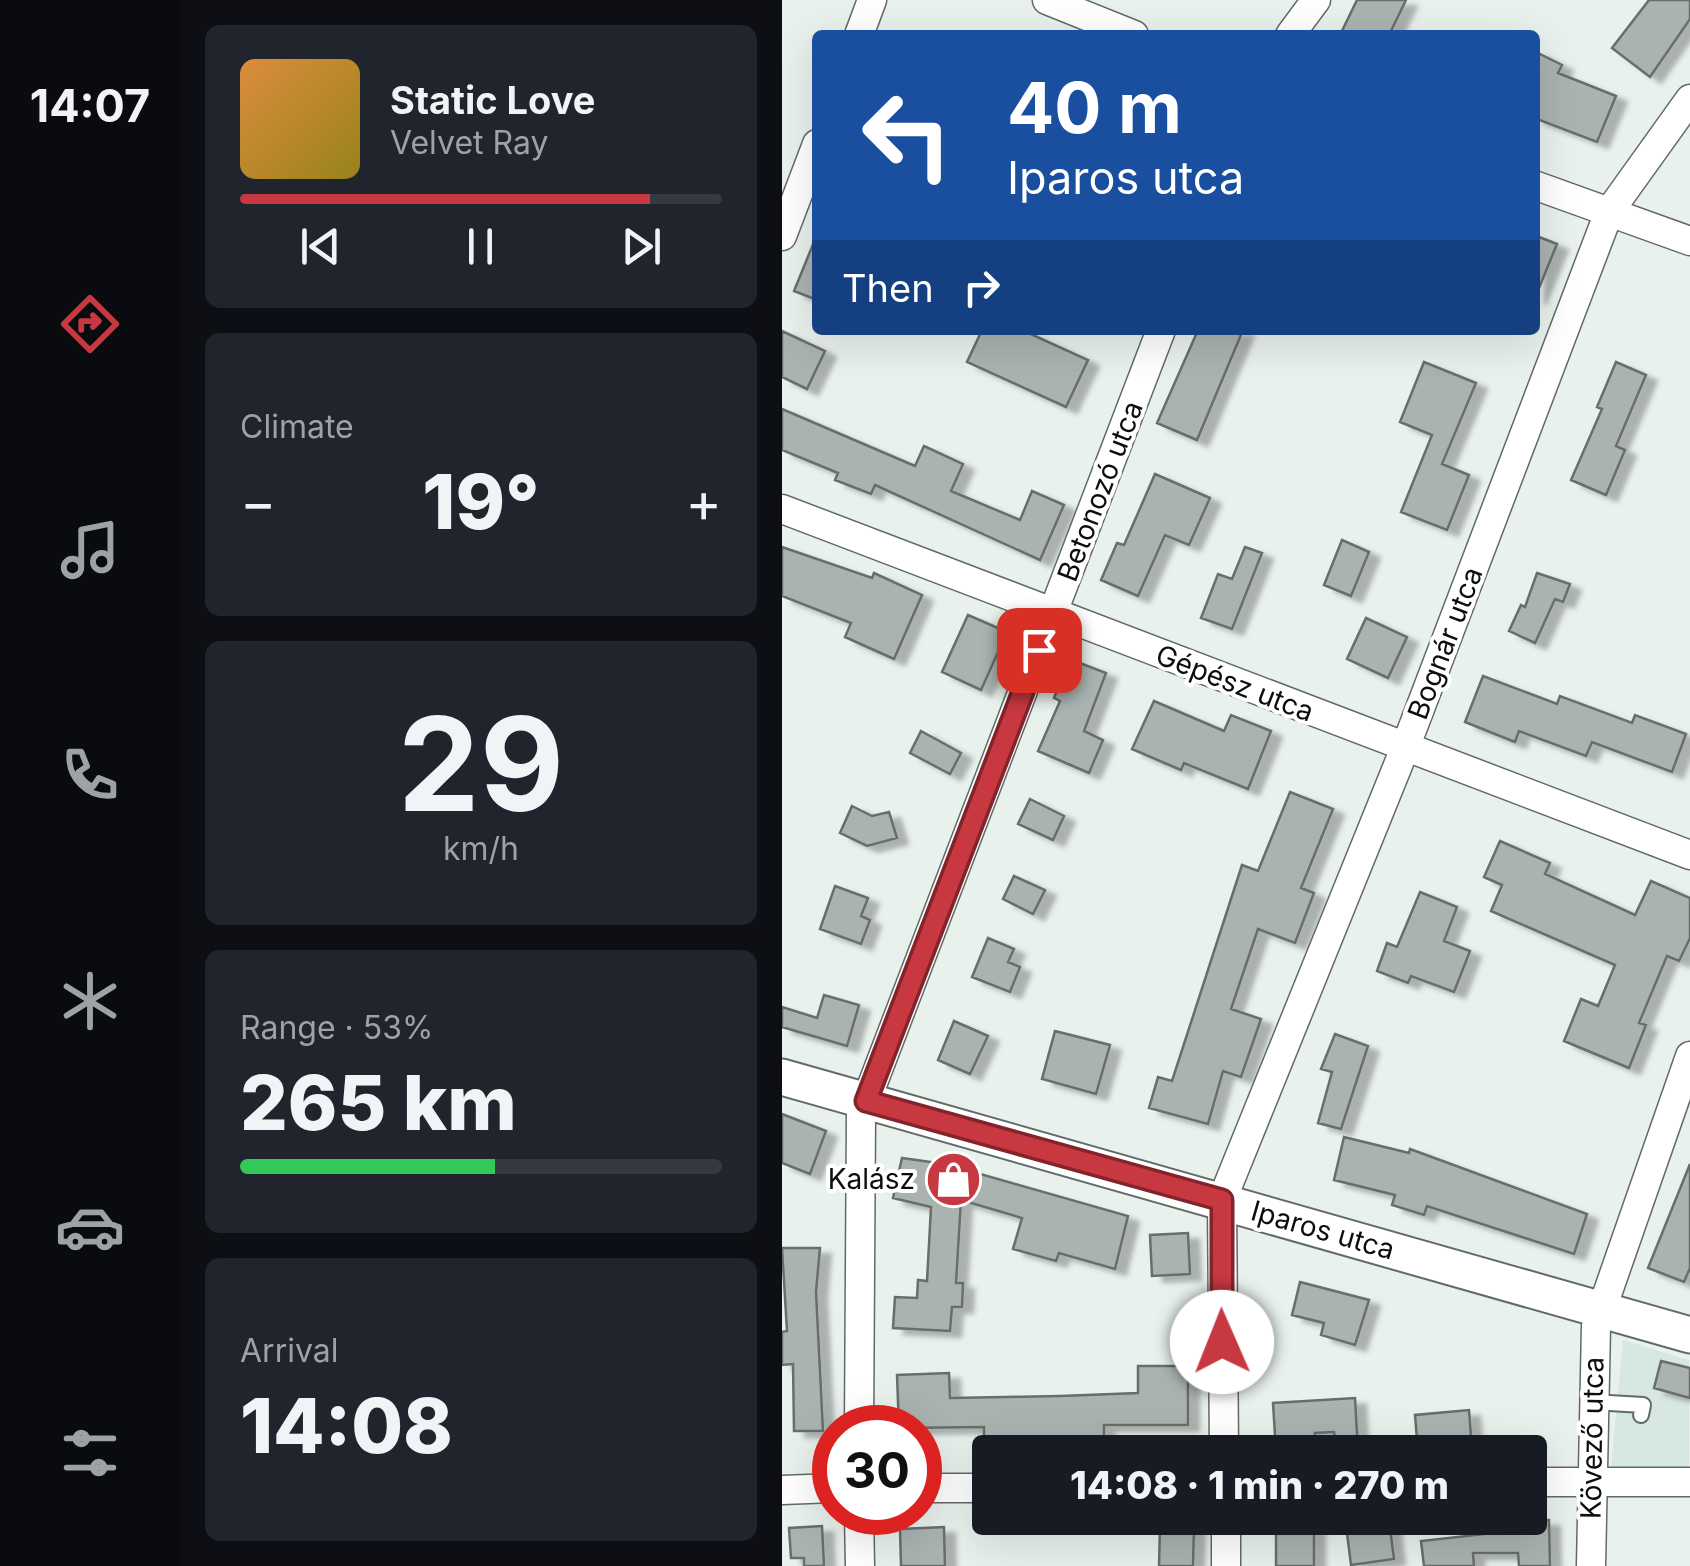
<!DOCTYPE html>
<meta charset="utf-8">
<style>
:root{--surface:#171b24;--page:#20242c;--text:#f1f3f6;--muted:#9ea1a6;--line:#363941;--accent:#c83841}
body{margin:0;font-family:Inter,sans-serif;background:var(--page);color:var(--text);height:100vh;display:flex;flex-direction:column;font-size:38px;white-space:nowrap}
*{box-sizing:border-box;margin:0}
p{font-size:32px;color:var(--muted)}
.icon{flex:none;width:55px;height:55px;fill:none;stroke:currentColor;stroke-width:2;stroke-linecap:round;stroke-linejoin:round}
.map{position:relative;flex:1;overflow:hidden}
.sheet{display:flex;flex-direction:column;gap:25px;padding:25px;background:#0d0f14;width:602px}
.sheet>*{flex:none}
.banner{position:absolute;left:30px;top:30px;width:728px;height:305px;border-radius:10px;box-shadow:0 10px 40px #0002;background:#1a4fa0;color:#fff;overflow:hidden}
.speed{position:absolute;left:30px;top:1405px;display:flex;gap:20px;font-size:50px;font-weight:700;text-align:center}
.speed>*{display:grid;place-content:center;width:130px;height:130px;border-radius:50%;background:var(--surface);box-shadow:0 10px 40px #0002;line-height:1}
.speed .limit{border:15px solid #d22;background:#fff;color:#111}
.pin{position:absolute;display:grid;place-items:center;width:85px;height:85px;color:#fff;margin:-42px;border-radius:20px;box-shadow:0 5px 15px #0006}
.me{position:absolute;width:110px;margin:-55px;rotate:359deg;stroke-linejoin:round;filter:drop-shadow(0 0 8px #0008)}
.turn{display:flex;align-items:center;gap:35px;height:210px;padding:0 30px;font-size:45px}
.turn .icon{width:130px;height:130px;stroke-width:2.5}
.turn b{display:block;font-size:70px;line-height:85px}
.then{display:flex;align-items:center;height:95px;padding:0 30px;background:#0003;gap:20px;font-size:38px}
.big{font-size:75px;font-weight:800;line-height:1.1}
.sheet .widget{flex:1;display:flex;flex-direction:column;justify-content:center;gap:15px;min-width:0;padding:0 35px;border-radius:15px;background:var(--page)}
.sheet .dial{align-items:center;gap:0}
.dial b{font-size:130px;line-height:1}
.song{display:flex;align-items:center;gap:30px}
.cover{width:120px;height:120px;border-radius:15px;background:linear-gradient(135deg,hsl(30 70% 55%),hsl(50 70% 35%))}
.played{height:10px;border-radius:5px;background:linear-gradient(90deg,var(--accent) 85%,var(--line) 85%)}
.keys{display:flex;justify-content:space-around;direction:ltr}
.heat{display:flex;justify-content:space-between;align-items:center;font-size:55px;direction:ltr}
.charge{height:15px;border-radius:8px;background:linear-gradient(90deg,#34c759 53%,var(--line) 0)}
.trip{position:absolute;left:190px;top:1435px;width:575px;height:100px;border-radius:10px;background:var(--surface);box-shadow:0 10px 40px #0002;font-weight:800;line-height:100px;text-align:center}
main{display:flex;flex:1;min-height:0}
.dock{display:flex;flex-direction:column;width:180px;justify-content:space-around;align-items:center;background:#090b0e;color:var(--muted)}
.dock .icon{width:70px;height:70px}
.dock .selected{color:var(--accent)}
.dock b{font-size:45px;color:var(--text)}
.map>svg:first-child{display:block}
.built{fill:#d7e8e0}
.building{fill:#abb3b0;stroke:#676e6b;stroke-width:2.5;filter:url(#shadow)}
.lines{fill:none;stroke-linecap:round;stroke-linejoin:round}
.service-casing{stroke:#626a67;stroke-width:18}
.minor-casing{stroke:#626a67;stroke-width:31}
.tertiary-casing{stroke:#626a67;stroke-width:39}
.service{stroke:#fff;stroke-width:14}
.minor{stroke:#fff;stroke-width:28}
.tertiary{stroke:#fff;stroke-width:35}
.route-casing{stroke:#82242a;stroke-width:25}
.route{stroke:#c83841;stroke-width:18}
.labels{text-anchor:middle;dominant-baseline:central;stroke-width:8;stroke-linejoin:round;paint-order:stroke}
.street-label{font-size:28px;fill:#0b0e0d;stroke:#fff}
.poi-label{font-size:28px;fill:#0b0e0d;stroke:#fff;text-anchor:end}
</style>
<main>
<nav class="dock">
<b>14:07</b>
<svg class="icon selected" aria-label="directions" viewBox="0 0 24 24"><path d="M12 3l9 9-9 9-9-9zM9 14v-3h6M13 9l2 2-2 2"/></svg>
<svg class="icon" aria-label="music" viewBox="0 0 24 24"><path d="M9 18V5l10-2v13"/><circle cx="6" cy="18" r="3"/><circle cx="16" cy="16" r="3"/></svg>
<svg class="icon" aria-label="phone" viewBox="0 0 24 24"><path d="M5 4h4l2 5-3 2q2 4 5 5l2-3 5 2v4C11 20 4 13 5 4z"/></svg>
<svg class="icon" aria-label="climate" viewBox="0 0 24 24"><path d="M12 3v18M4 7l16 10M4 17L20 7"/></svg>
<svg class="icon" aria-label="car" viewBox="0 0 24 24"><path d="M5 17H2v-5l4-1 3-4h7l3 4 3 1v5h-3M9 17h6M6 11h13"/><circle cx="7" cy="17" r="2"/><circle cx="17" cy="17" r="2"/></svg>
<svg class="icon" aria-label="filters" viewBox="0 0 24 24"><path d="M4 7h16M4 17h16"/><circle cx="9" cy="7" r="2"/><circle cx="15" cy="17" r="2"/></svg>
</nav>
<section class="sheet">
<div class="widget">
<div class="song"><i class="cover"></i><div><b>Static Love</b><p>Velvet Ray</p></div></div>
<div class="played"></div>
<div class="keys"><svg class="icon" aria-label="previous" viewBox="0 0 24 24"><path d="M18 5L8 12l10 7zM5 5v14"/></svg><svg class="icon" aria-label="pause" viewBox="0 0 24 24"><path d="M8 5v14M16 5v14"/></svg><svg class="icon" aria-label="next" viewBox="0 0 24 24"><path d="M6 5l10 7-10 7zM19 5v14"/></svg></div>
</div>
<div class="widget"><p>Climate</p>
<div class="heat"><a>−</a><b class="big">19°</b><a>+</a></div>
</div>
<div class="widget dial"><b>29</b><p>km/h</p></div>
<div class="widget"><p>Range · 53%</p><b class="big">265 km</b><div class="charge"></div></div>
<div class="widget"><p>Arrival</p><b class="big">14:08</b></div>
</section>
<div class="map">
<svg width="908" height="1566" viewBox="0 0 908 1566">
<defs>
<filter id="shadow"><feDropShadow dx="11" dy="6" stdDeviation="2.5" flood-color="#0004"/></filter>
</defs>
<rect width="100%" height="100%" fill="#e9f1ed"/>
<path class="built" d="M841 1340 907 1360V1469L829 1468Z"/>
<path class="building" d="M575 0H624L607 35H558Z
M867 0H908V19L868 77 830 48Z
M752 51 780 65 776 73 834 96 815 142 752 118Z
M752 235 775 244 753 298H752Z
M34 237H35V300L12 291Z
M200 330H240L306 360 284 407 185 362Z
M416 330H461L415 440 375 423Z
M0 331 43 351 25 389 0 377Z
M642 362 694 383 660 464 687 475 665 530 619 512 650 435 618 422Z
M834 362 864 375 834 446 843 450 824 495 789 480 820 409 815 407Z
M0 409 133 466 142 446 181 464 169 491 238 520 250 491 282 505 258 560 93 485 89 494 53 480 56 473 0 450Z
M373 474 428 498 407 545 383 535 356 596 319 580 335 543 342 545Z
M560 540 587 552 569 596 542 585Z
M0 547 90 578 92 573 140 595 112 659 63 637 69 623 0 596Z
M463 547 480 553 450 629 419 618 436 574 450 579Z
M755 573 788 584 781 602 773 599 753 643 727 631 739 605 743 607Z
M186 615 225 632 199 690 160 672Z
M584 618 625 637 606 678 565 659Z
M287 659 324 673 302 731 321 740 307 773 256 751 278 701 272 698Z
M701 676 775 704 778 696 850 723 853 715 904 734 890 772 810 742 804 756 737 731 733 742 683 722Z
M372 701 442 731 449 715 489 731 466 789 402 763 399 770 350 749Z
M139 731 179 753 168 774 128 753Z
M508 792 551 809 519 888 532 893 513 943 476 929 449 1009 479 1019 459 1077 441 1071 426 1124 367 1108 376 1077 390 1081 460 865 476 871Z
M248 799 282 816 271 840 236 824Z
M70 806 90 816 107 812 115 838 85 846 58 833Z
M718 841 768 863 763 874 853 915 869 881 908 898V938L897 961 885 956 857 1023 864 1025 847 1068 782 1041 799 999 816 1006 833 965 709 911 720 885 702 877Z
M232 876 263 890 251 914 221 899Z
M53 886 86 898 79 916 88 920 79 944 38 929Z
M638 892 675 907 662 941 688 951 672 992 629 976 626 983 595 971 605 943 615 947Z
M206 938 232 949 226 962 238 967 228 992 190 977Z
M42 995 77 1005 65 1046 0 1027V1007L35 1018Z
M172 1021 206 1036 188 1074 156 1060Z
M273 1031 328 1045 314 1094 260 1079Z
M553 1034 586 1046 559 1129 536 1123 550 1072 539 1069Z
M0 1114 44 1131 28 1174 0 1163Z
M562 1137 627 1153 628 1149 805 1214 792 1254 645 1206 642 1215 610 1205 613 1195 552 1180Z
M120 1158 163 1164 346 1216 333 1269 277 1253 274 1261 231 1249 240 1218 179 1200 174 1283H181L180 1307H170L168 1331 111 1328 113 1297 135 1298 136 1280 145 1281 149 1207 111 1198Z
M908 1164V1268L902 1282 866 1268Z
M406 1233 408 1274 370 1276 368 1235Z
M0 1248H38L34 1292 41 1431H12L11 1364 0 1365V1332L5 1331Z
M518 1282 587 1300 573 1345 539 1335 542 1323 510 1315Z
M879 1361 908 1368V1398L872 1388Z
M356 1366H406V1425H322V1452H202V1427L117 1428 115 1375 167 1373 168 1398 278 1396 356 1393Z
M573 1398 576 1451 555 1452 552 1432 533 1433V1452H494L491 1403Z
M687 1410 690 1450 636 1452 633 1415Z
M607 1520 612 1559 569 1565 564 1525Z
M767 1520 768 1566H737L736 1553H691L692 1566H642L639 1541 712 1533V1521Z
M40 1526 42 1566H22V1558H9L7 1528Z
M378 1526H412L411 1566H377Z
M162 1527 163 1566H119L118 1529Z
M494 1527H532V1566H494Z"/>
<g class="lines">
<defs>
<path id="service" d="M810 1402 861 1405 859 1415"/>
<path id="minor" d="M265 0 352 35
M77 35 90 0
M508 35 534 0
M752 185 908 241
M0 236 35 144
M0 509 908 855
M77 1428 79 1114 379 330
M442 1452 440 1200 623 748 827 212 908 99
M748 1482H908
M138 1488H208
M0 1490 52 1488
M77 1512 78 1566
M444 1518V1566
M809 1566 814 1326 908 1056"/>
<path id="tertiary" d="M0 1077 908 1335"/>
</defs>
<use href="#service" class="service-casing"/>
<use href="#minor" class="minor-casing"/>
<use href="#tertiary" class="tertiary-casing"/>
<use href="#service" class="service"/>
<use href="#minor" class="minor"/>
<use href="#tertiary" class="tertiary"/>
</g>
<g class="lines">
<defs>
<path id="route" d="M257 650 84 1101 440 1200V1342"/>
</defs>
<use href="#route" class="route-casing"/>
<use href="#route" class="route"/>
</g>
<defs>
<symbol id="shop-disc" viewBox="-11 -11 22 22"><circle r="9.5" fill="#c83841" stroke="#fff"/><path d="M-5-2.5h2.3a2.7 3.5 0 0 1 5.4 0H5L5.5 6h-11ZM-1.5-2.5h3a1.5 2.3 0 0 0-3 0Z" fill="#fff"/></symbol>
</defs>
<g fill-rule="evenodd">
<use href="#shop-disc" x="140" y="1148" width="63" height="63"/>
</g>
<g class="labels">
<g class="street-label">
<text transform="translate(318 491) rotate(-69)">Betonozó utca</text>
<text transform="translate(663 643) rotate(-69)">Bognár utca</text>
<text transform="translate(453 683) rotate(21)">Gépész utca</text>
<text transform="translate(541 1230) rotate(16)">Iparos utca</text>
<text transform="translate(810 1438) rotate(-89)">Kövező utca</text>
</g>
<g class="poi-label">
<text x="133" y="1179">Kalász</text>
</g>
</g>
</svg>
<div class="speed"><div class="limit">30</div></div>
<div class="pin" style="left:257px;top:650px;background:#d93025"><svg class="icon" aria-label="arrive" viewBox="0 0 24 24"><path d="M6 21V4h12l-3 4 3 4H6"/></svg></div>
<svg class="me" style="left:440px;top:1342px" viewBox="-20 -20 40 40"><circle r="19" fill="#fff"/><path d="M0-13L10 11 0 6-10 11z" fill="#c83841"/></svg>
<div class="trip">14:08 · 1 min · 270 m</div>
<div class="banner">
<div class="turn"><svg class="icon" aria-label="left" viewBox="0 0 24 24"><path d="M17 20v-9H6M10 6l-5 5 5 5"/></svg><div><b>40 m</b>Iparos utca</div></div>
<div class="then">Then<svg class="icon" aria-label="right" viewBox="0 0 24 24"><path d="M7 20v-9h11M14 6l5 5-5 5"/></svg></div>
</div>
</div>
</main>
